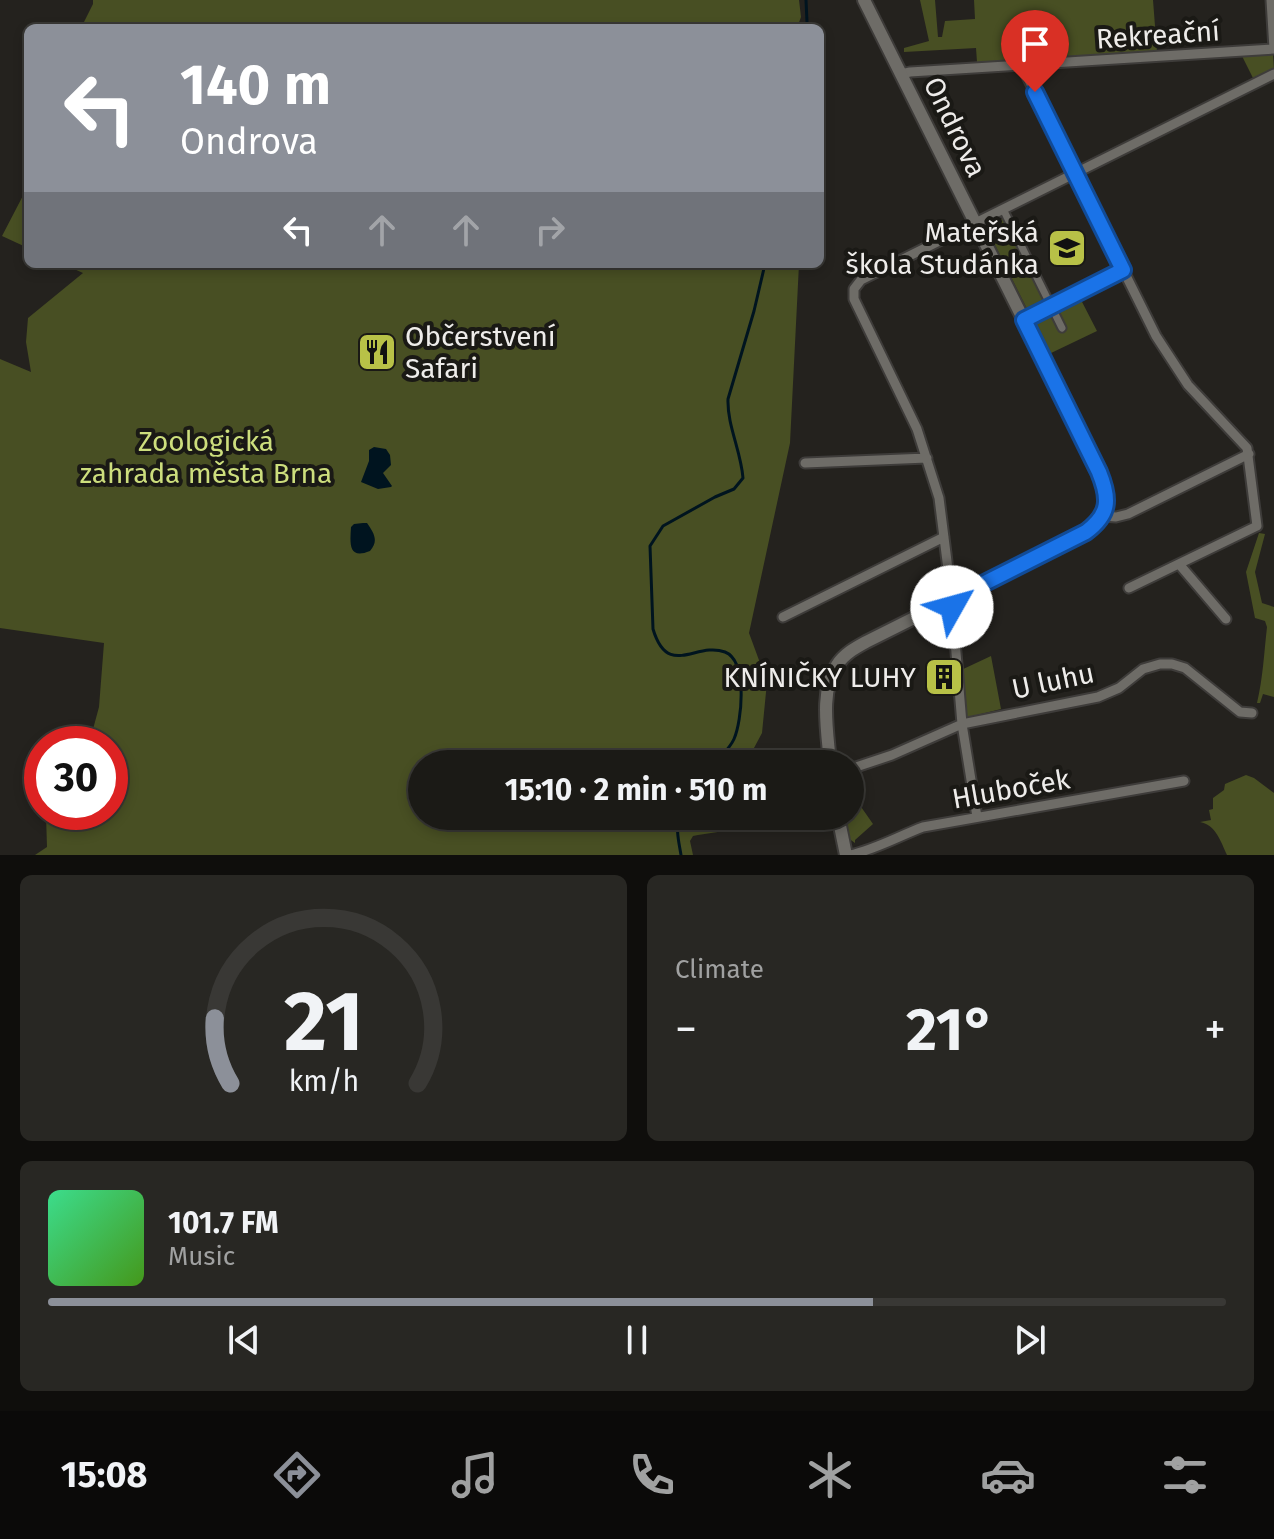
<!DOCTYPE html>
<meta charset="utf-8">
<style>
:root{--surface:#1b1a16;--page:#282723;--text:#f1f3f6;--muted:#a0a1a1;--line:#393835;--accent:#8c9099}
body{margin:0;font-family:"Fira Sans",sans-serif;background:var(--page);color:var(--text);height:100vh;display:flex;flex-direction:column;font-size:30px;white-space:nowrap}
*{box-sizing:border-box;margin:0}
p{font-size:26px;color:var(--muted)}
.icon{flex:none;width:44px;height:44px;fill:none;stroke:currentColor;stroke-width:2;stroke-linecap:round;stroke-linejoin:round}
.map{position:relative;height:855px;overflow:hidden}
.details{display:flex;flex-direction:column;gap:20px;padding:20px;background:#0f0e0c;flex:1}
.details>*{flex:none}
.banner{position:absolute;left:24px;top:24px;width:800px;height:244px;border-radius:12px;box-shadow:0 4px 12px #0003,0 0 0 2px var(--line);background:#8c9099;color:#fff;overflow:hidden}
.speed{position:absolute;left:24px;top:726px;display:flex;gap:16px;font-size:40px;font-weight:700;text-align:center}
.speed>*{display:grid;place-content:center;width:104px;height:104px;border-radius:50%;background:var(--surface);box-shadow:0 4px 12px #0003,0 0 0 2px var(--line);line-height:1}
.speed .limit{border:12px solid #d22;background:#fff;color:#111}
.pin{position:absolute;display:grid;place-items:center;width:68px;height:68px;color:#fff;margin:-82px -34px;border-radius:50% 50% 50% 0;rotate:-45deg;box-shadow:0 0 8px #0007}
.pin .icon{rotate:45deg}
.me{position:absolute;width:88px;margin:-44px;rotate:52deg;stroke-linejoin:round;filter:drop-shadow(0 0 6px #0008)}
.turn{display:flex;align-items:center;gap:28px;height:168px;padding:0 24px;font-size:36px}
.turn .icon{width:104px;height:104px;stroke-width:2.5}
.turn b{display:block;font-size:56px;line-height:68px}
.lanes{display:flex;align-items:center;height:76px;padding:0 24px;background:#0003;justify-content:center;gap:40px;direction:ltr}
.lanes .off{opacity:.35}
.big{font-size:60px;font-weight:700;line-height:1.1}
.details .widget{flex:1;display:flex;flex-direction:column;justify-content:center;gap:12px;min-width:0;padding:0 28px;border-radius:12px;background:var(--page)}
.details .dial{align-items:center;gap:0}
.dial svg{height:208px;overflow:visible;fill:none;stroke:var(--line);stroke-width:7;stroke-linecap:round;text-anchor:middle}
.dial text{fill:var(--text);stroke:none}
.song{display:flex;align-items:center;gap:24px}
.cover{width:96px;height:96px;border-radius:12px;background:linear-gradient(135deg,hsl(150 70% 55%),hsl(100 70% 35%))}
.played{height:8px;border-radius:4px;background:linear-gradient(90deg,var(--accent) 70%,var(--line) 70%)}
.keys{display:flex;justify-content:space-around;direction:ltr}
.heat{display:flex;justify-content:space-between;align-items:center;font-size:44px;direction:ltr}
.details .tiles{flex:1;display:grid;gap:20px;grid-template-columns:1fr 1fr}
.widget:last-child{grid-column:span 2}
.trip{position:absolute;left:408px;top:750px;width:456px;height:80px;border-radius:40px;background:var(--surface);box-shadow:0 4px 12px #0003,0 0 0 2px var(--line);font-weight:700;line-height:80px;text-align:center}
.tab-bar{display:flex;height:128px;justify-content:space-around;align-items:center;background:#0b0a09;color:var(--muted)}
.tab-bar .icon{width:56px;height:56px}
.tab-bar .active{color:var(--accent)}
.tab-bar b{font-size:36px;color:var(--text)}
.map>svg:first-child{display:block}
.green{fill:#484f23}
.water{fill:#00141f}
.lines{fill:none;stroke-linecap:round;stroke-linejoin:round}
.stream{stroke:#00141f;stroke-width:3}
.pedestrian-casing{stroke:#3e3c3a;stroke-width:11}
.minor-casing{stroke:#3e3c3a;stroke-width:13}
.tertiary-casing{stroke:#3e3c3a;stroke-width:16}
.pedestrian{stroke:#6e6c67;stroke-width:7}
.minor{stroke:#6e6c67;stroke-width:9}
.tertiary{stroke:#6e6c67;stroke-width:12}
.route-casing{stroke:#114b97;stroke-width:20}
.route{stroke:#1a73e8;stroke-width:14}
.labels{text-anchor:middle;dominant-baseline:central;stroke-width:8;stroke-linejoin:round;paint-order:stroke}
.street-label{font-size:28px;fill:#eeecea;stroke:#1a1915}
.poi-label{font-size:28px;fill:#eeecea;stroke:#1a1915;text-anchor:end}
.park-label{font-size:28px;fill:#cdde7d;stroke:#1a1915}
</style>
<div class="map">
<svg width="1274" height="855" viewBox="0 0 1274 855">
<rect width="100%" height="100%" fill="#24221e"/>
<path class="green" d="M93 0H799L801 17 797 28H81L93 4Z
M920 0H935L938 37H942L945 21 975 19 974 0H1153L1157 52 1011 60H1005V64H998V61L977 62 976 48 904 52V48L929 41Z
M1273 53 1274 70 1253 78 1242 56Z
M28 186V248L2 236Z
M1010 215 1051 297 1054 298 1028 311 986 227Z
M63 264H799L790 443 749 633 767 682 762 733 747 761 744 764H422V816H810L809 818 698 835 693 836 690 841 693 855H35L47 847 46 815 47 812H110V744H89L99 707 104 643 0 628V359L31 372 26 342 28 318 83 273Z
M1080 298 1097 331 1049 354 1033 322Z
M1259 533 1265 534 1255 572 1262 603 1274 607V697L1263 694 1260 703H1257C1263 678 1264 653 1267 627L1265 621 1255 618 1246 572Z
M991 656 1001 709 965 718 959 671Z
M1246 775 1254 778 1274 793V855H1227C1221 842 1216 825 1200 822L1211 820 1209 810 1213 809V798L1224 790 1225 784Z
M850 791 873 824 855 840V843L848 838 844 816H850Z"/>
<path class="water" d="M374 447 386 449 390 455 391 465 383 473 392 486 391 487 378 489 361 482 369 461V450Z
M363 523H367C374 533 379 541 370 551 348 560 350 543 351 527L354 524Z"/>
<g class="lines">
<path class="stream" d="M805 28 807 22 806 0
M715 764C721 756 730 748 734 739 742 721 748 661 725 652 696 641 668 679 653 629L650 546 663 526 715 497 734 489 743 478C741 451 727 425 728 399L754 311 765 264
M680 816C675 829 679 842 681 855"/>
<defs>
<path id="pedestrian" d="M1003 209 1062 328"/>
<path id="minor" d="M1271 0 1274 49
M1022 66 1156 336 1188 385 1247 448 1257 526
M901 74 910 72 1274 49
M1024 320 1123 270
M805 463 927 458
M1103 516 1116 517 1128 514 1249 454
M1179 564 1226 619
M1129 588 1257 526
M783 617 944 537
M850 769 892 755 962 724 1098 697 1119 688 1143 669 1160 664H1172L1185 668 1240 712 1252 713
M977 817 962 724 951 593 939 498 917 429 854 299V289L861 280 1274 74
M850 855C874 850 899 836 923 827L1184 781"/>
<path id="tertiary" d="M830 764C828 734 819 692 837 665 844 654 855 648 866 642L1078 536C1112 516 1112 501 1097 467L864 0
M838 816 846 855"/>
</defs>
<use href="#pedestrian" class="pedestrian-casing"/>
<use href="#minor" class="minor-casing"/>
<use href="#tertiary" class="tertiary-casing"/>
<use href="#pedestrian" class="pedestrian"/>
<use href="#minor" class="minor"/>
<use href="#tertiary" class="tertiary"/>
</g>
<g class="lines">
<defs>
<path id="route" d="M952 607 951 600 1086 532C1110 514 1110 499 1099 472L1024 320 1123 270 1035 92"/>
</defs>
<use href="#route" class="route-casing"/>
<use href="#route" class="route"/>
</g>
<defs>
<symbol id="school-square" viewBox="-11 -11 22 22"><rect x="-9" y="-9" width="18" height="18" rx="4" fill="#b8c147" stroke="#1a1915"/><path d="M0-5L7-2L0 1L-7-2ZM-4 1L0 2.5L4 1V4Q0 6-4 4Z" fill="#111"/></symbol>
<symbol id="restaurant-square" viewBox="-11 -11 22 22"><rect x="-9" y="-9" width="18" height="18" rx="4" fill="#b8c147" stroke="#1a1915"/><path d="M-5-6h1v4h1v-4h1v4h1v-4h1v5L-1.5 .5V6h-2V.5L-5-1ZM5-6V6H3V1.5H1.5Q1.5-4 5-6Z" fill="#111"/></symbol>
<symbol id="building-square" viewBox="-11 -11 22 22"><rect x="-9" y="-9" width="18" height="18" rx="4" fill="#b8c147" stroke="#1a1915"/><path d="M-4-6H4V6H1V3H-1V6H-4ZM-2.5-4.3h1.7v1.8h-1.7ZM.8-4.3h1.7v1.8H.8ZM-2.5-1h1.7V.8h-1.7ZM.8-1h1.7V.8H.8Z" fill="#111"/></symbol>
</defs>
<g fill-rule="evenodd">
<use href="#school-square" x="1045" y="226" width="44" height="44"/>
<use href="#restaurant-square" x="355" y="330" width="44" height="44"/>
<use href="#building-square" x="922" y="655" width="44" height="44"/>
</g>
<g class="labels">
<g class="street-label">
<text transform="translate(1158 35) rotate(-4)">Rekreační</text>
<text transform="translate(955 127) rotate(64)">Ondrova</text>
<text transform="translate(1053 681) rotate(-12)">U luhu</text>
<text transform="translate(1011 789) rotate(-10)">Hluboček</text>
</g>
<g class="poi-label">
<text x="1039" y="232">Mateřská<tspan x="1039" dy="32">škola Studánka</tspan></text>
<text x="405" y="336" text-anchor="start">Občerstvení<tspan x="405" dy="32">Safari</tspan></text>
<text x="916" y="677">KNÍNIČKY LUHY</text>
</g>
<g class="park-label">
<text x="206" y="441">Zoologická<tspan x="206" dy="32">zahrada města Brna</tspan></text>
</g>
</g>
</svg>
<div class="speed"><div class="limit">30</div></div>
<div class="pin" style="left:1035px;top:92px;background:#d93025"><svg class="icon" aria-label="arrive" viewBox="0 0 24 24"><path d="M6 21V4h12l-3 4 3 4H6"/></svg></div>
<svg class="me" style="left:952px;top:607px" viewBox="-20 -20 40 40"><circle r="19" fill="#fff"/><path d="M0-13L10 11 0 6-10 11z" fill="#1a73e8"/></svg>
<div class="trip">15:10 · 2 min · 510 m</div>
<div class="banner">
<div class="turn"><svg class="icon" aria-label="left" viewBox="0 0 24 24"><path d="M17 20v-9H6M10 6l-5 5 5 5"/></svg><div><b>140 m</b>Ondrova</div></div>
<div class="lanes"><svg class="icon" aria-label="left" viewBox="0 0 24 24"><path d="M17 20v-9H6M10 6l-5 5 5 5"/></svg><svg class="icon off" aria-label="ahead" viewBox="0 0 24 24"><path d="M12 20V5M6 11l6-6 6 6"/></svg><svg class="icon off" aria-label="ahead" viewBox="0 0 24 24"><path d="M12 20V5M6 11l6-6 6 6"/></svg><svg class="icon off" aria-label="right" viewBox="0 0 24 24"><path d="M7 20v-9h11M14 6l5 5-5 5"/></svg></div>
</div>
</div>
<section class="details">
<div class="tiles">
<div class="widget dial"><svg viewBox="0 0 100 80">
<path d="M14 69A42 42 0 1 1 86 69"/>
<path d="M14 69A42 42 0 0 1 8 44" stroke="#8c9099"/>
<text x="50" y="56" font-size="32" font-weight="700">21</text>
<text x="50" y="72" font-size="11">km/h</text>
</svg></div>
<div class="widget"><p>Climate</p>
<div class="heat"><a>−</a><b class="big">21°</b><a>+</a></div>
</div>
<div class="widget">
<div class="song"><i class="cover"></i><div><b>101.7 FM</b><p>Music</p></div></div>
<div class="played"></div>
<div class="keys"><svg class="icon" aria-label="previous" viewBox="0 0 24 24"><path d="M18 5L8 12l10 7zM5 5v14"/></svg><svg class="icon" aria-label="pause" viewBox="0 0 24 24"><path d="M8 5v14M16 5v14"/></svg><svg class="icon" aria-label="next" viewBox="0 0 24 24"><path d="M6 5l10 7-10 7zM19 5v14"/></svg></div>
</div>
</div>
</section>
<nav class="tab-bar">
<b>15:08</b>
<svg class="icon active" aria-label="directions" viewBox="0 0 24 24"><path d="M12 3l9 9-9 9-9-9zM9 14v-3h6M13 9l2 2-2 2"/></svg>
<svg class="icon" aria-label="music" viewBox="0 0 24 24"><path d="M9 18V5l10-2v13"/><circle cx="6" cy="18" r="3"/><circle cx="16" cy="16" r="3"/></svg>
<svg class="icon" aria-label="phone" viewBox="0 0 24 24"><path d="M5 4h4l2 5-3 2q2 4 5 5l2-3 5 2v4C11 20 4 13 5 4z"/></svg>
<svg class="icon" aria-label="climate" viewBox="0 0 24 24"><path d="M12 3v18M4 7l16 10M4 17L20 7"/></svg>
<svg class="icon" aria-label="car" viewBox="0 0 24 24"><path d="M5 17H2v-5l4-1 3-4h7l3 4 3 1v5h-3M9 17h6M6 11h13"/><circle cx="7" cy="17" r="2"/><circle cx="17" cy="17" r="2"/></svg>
<svg class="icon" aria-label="filters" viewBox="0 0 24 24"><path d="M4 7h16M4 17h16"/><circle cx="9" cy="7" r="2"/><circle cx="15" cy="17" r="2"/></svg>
</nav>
